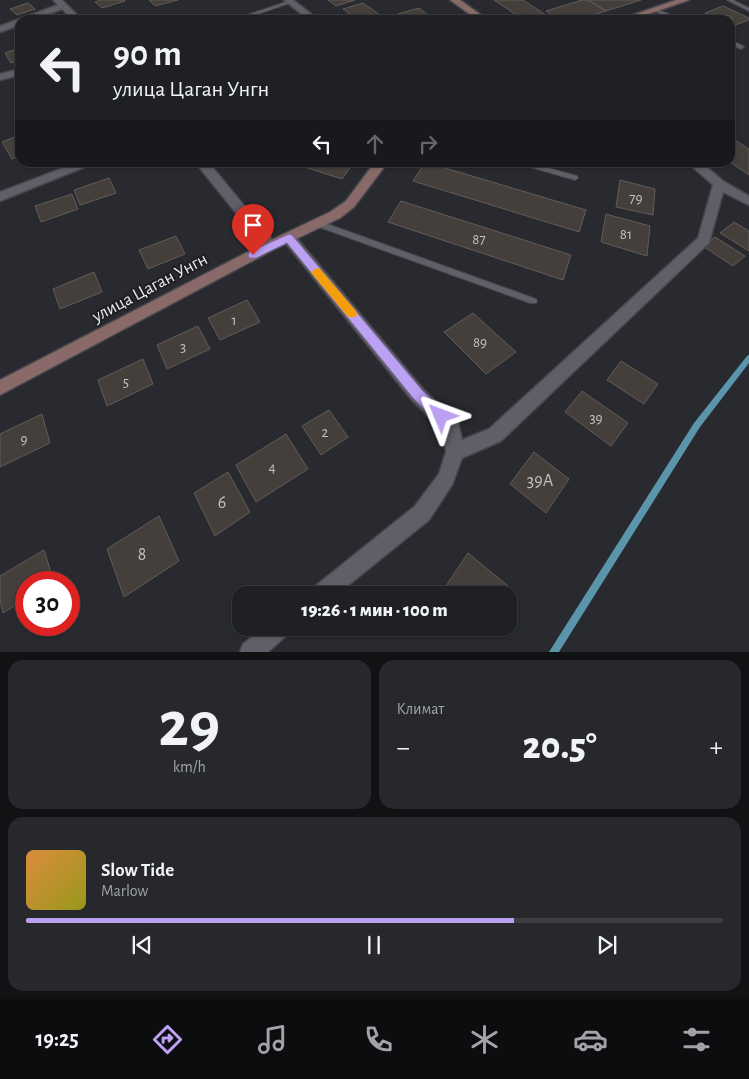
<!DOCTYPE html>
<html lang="ru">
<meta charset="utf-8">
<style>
:root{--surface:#1e2023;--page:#26282b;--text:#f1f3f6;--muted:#a1a3a6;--line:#3c3e41;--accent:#bca0f2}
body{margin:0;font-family:"Alegreya Sans",sans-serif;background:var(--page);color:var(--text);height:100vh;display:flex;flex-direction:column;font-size:19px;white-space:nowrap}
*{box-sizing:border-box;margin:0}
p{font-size:16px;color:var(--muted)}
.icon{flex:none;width:28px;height:28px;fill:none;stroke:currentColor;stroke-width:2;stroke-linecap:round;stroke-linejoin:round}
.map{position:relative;height:652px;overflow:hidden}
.panel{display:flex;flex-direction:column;gap:8px;padding:8px;background:#101213;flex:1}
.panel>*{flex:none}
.banner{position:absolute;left:15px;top:15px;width:720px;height:152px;border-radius:15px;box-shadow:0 1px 4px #0004,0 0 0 1px var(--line);background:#1e2023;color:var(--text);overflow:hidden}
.speed{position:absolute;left:15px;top:571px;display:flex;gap:10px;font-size:25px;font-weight:700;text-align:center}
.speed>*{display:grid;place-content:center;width:65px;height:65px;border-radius:50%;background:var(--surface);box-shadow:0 1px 4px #0004,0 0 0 1px var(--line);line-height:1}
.speed .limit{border:8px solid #d22;background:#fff;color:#111}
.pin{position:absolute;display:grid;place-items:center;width:42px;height:42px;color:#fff;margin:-51px -21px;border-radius:50% 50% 50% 0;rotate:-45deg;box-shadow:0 0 5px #0007}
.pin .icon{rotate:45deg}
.me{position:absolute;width:55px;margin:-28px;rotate:314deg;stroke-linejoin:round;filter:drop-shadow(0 0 4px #0008)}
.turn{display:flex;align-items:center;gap:18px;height:105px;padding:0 15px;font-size:22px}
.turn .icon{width:65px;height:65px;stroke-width:2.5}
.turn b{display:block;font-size:35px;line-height:42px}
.lanes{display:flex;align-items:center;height:48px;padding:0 15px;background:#0003;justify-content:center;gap:25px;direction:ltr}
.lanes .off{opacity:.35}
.big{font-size:38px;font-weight:800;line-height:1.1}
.panel .card{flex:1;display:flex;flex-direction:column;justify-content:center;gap:8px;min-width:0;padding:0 18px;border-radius:15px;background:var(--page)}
.panel .dial{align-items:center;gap:0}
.dial b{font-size:65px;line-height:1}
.song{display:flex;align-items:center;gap:15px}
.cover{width:60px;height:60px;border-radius:8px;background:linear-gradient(135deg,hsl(30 70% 55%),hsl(60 70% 35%))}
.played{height:5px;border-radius:2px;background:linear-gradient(90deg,var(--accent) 70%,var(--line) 70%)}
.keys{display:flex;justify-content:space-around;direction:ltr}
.heat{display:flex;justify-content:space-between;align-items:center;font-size:28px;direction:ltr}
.panel .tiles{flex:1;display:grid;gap:8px;grid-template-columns:1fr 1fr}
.card:last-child{grid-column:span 2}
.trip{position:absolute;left:232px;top:586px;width:285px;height:50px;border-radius:15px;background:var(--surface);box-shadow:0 1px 4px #0004,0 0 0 1px var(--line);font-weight:800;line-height:50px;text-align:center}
.menu{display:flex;height:80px;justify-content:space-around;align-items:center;background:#0c0d0e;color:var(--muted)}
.menu .icon{width:35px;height:35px}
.menu .current{color:var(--accent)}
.menu b{font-size:22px;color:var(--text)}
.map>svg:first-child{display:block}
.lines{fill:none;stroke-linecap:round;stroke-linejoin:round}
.stream{fill:#5a95ab;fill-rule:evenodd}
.building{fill:#453f3c;stroke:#625c59}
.lane-casing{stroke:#45464b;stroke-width:2}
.street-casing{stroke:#45464b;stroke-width:3}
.secondary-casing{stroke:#45464b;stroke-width:3}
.lane{fill:#5f6067;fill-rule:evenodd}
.street{fill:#5f6067;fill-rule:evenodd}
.secondary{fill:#8a6a69;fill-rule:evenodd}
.route{fill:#bca0f2;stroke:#7a689d}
.slow{fill:#f59e0b}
.labels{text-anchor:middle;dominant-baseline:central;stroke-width:4;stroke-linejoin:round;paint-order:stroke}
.number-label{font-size:15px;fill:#c2c1c3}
.street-label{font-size:18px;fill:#ebecf0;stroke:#1f2025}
.near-number-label{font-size:18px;fill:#c2c1c3}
</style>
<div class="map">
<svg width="749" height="652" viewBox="0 0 749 652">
<rect width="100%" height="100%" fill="#282a2f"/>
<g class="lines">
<path class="stream" d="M749 355V363L700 427 559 652H549L694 423 747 356Z"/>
</g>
<path class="building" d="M101 0H124L125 1 102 8 95 2Z
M149 0H178L155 6Z
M328 0H355L336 6Z
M494 0H523L546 15 524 20Z
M582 0H588L606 11 575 20H560L546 11Z
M588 0H641L606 11Z
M28 3 35 9 17 15 10 9Z
M363 3 387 20H358L343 9Z
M723 6 749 18V20L732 26 730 20H727L733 18 727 15 717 19 705 13Z
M419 8 432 18 405 20 398 14Z
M20 48V60L11 63 5 53Z
M20 135V156L12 159 2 142Z
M730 137 749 149V175L730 162Z
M300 162H354L342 179 298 165Z
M425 162 586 210 579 232 413 181Z
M109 178 116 193 80 205 74 190Z
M620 180 655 189 653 215 616 207Z
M72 194 78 209 41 222 35 206Z
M401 201 571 255 563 280 388 222Z
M606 214 650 226 647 256 601 242Z
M734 222 749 231V251L720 233Z
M176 236 185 254 148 269 139 250Z
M715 237 745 256 733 266 703 246Z
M94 272 102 292 60 309 53 289Z
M247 300 260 322 220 340 208 318Z
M473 313 516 352 486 374 444 332Z
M198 326 210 349 167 369 157 345Z
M143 359 153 384 107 406 98 380Z
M621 361 658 384 644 404 607 380Z
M582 391 628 423 611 446 565 412Z
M329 410 348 437 321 455 302 426Z
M42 414 50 443 0 467V434Z
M286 434 308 469 256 502 236 465Z
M534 452 569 479 546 513 510 484Z
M228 472 250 512 215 536 194 493Z
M159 516 179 561 124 597 107 549Z
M44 550 54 582H26V599L3 613 0 600V576Z
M468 553 508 586 503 595H440Z
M469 628H483L478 636Z"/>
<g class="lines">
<defs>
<path id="lane" d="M727 0H733L749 8V11Z
M289 1 293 2 240 20H232Z
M654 8 681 19 682 20H675L652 10V9Z
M730 40 743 46 744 47 741 49 730 44Z
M513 162H526L577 176 578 178 575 180Z
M319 221 536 299 537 301 536 303H530L316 226 315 224Z"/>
<path id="street" d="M53 0H62L82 20H73L62 9 33 20H20V25L0 32V26L58 5Z
M284 0H293L319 20H309Z
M20 69V75L0 80V74Z
M79 162H97L0 201V192Z
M195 162H208L275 243 277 246 275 249H265Z
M687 162H701L723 181 749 196V205L723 192 709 243 501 441 462 458 452 485 429 520 336 595H310L313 588 415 506 439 474 446 452 444 432 411 399 284 241 282 238 284 235H294L423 389 458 422 462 440 489 429 698 238 713 185Z
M264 628H291L287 635 268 652H240L243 644Z"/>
<path id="secondary" d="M450 0H460L488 20H478Z
M676 0H689L631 20H618Z
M375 162H388L354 207 340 218 275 249 0 395V380L265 243 330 212 346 201Z"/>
</defs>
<use href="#lane" class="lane-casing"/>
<use href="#street" class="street-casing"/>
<use href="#secondary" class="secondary-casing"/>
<use href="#lane" class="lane"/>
<use href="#street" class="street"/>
<use href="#secondary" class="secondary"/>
</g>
<path class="route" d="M289 234 292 235 422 390 445 412 447 416 445 421 441 422 436 421 413 398 287 243 256 258H249L248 255 249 252Z"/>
<path class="slow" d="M317 268 320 269 356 311 357 314 356 317H348L313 275 311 272Z"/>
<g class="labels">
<g class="number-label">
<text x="636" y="198">79</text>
<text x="626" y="234">81</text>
<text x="479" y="239">87</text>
<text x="234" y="320">1</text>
<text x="480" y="342">89</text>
<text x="183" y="347">3</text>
<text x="126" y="382">5</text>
<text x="596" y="418">39</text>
<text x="325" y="432">2</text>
<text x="24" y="439">9</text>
<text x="272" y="467">4</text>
</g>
<g class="street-label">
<text transform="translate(150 288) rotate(-28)">улица Цаган Унгн</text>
</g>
<g class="near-number-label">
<text x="540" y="481">39А</text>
<text x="222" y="503">6</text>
<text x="142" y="555">8</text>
</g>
</g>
</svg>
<div class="speed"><div class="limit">30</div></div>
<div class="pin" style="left:253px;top:255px;background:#d93025"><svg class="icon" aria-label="arrive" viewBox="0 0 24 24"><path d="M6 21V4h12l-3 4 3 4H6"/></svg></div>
<svg class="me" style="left:441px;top:416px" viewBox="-20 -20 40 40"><path d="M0-17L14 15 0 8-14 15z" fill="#bca0f2" stroke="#fff" stroke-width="4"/></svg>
<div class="trip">19:26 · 1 мин · 100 m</div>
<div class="banner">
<div class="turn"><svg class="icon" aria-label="left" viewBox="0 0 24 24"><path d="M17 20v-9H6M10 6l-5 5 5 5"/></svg><div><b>90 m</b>улица Цаган Унгн</div></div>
<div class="lanes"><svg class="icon" aria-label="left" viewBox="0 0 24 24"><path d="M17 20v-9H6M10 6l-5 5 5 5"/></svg><svg class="icon off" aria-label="ahead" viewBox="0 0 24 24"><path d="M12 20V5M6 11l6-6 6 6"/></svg><svg class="icon off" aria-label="right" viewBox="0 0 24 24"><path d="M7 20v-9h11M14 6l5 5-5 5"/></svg></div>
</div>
</div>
<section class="panel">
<div class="tiles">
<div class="card dial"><b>29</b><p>km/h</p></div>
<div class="card"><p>Климат</p>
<div class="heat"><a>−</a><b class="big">20.5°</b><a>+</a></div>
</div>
<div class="card">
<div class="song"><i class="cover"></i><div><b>Slow Tide</b><p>Marlow</p></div></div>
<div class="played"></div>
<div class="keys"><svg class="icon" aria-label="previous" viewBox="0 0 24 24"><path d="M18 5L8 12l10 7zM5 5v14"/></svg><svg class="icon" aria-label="pause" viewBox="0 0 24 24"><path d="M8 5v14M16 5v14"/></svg><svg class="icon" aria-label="next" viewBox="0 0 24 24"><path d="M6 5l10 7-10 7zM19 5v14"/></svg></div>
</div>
</div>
</section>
<nav class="menu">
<b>19:25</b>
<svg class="icon current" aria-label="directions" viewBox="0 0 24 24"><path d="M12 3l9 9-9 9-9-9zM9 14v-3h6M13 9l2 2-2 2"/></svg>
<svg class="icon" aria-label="music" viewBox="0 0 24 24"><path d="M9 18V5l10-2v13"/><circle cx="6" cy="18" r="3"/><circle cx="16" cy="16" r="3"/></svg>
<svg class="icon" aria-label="phone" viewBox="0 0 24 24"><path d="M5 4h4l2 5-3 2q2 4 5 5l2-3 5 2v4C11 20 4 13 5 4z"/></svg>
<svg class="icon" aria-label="climate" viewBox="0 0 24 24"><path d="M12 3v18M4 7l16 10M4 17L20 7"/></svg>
<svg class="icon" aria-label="car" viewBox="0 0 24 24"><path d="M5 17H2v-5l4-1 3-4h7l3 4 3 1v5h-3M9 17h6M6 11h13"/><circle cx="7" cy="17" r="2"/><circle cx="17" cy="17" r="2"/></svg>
<svg class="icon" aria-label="filters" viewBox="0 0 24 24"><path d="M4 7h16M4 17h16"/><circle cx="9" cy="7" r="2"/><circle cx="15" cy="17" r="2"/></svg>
</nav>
